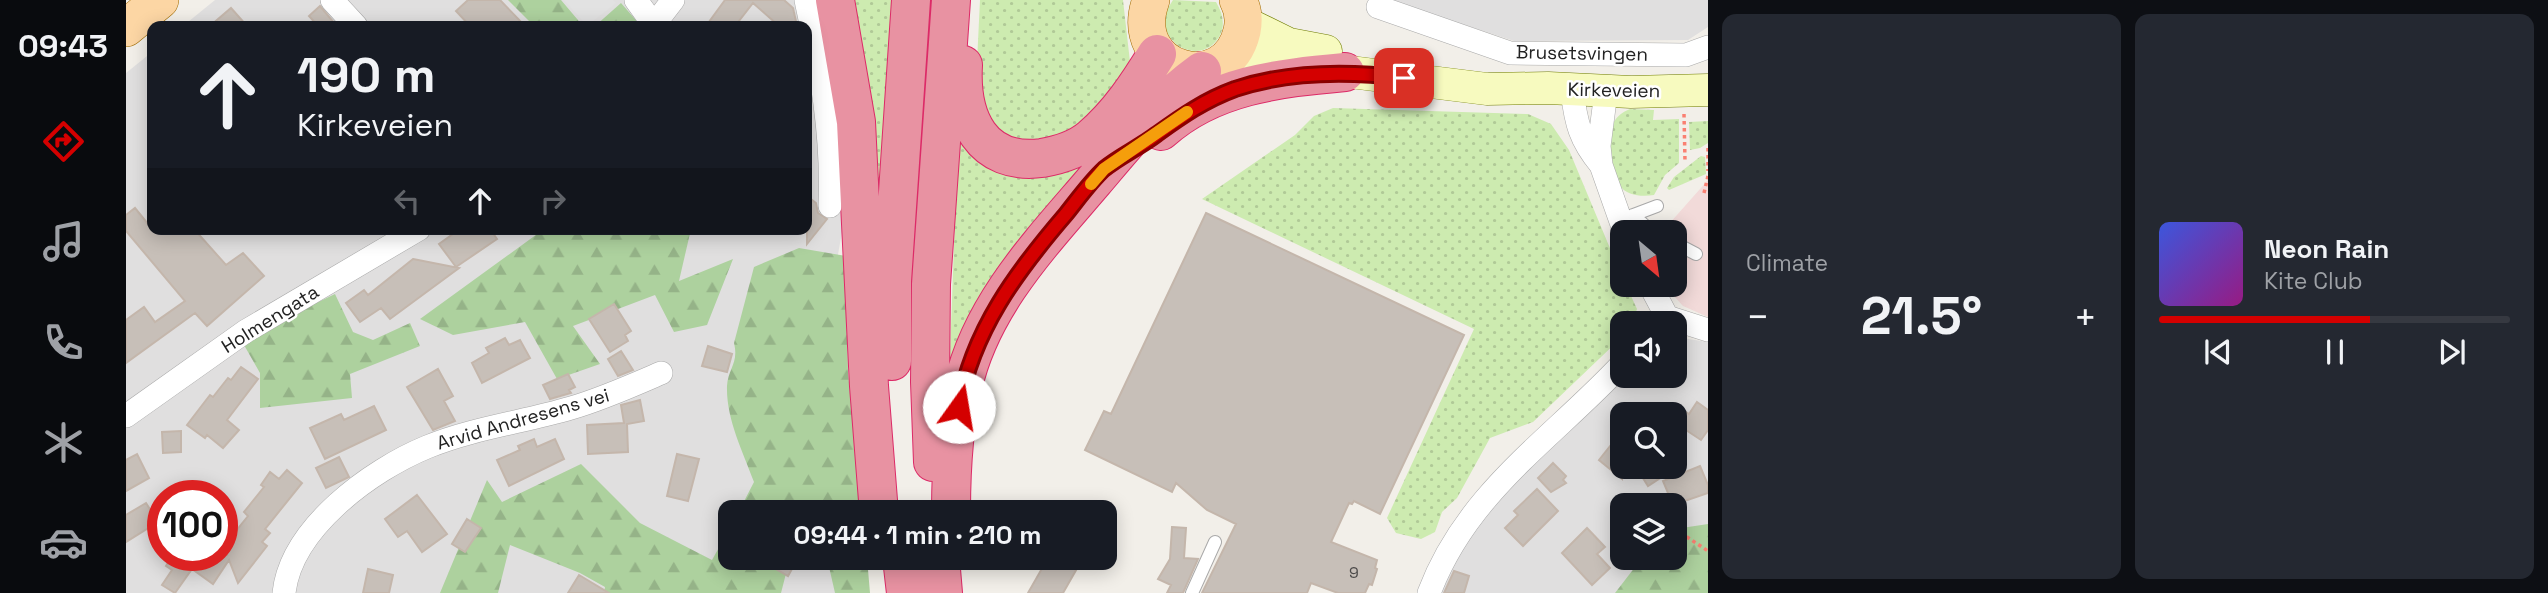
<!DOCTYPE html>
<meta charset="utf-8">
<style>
:root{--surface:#171b24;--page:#242831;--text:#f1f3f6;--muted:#9ea1a6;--line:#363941;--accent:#d40000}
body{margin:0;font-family:"Space Grotesk",sans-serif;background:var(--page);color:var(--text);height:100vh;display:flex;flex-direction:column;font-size:26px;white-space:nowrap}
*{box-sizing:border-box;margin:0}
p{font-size:23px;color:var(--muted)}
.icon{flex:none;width:38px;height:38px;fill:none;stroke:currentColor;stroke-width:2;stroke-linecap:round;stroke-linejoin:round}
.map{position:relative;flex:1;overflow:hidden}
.side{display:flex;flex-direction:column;gap:14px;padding:14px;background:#0d0f14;width:840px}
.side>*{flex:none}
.hud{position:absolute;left:21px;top:21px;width:665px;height:214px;border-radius:14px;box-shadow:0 4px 18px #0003;background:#171b24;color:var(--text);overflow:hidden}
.needle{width:46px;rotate:151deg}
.buttons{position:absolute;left:1484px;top:220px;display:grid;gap:14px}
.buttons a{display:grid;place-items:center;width:77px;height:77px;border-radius:14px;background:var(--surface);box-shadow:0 4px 18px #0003;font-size:35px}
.speed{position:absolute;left:21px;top:480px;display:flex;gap:14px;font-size:35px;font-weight:700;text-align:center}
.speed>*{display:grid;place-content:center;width:91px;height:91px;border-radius:50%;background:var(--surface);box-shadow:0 4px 18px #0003;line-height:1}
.speed .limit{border:10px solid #d22;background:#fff;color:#111}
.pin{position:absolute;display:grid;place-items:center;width:60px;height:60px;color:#fff;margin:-30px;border-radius:14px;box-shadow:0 4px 10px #0006}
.me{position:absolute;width:77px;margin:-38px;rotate:13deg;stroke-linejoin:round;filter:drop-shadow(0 0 5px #0008)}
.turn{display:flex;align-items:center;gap:24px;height:147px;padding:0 35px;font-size:32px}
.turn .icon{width:91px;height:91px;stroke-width:2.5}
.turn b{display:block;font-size:49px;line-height:60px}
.lanes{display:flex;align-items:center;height:66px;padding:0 35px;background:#0003;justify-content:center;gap:35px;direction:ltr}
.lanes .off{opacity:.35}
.big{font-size:52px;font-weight:700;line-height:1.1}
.side .widget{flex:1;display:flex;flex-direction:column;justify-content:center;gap:10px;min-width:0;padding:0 24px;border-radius:14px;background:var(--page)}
.song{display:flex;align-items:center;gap:21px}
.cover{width:84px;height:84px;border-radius:10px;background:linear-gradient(135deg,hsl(230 70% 55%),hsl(310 70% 35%))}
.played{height:7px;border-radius:4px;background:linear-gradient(90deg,var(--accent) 60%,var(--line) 60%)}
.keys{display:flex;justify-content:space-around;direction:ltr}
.heat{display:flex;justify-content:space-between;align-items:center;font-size:38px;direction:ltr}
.side .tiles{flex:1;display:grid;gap:14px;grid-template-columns:repeat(2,1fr)}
.trip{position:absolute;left:592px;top:500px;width:399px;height:70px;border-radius:14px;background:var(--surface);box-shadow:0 4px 18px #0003;font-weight:700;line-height:70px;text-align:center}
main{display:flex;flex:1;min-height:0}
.dock{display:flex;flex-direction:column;width:126px;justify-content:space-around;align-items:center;background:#090b0e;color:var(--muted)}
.dock .icon{width:49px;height:49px}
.dock .on{color:var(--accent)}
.dock b{font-size:32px;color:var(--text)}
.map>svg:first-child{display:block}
.residential{fill:#e0dfdf;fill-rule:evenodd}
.commercial{fill:#f2dad9}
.grass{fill:url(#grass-dots)}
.forest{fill:url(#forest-firs)}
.parking{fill:#e2e2e2}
.building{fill:#c7bfb8;stroke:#c4b6ab;stroke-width:2}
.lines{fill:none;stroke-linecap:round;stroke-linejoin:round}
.lane-casing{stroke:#a9a9a9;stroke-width:14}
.street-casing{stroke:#a9a9a9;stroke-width:24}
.secondary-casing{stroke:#707d05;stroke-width:33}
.primary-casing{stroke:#a06b00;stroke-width:38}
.highway-casing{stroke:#dc2a67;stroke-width:40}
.path{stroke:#fa8072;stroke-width:3.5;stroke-dasharray:3.5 3.5;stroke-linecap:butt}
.lane{stroke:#fff;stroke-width:12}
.street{stroke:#fff;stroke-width:23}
.secondary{stroke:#f7fabf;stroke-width:32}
.primary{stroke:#fcd6a4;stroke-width:37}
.highway{stroke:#e892a2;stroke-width:38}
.route-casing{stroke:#8a0000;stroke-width:18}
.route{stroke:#d40000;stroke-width:12}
.slow{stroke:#f59e0b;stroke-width:12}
.labels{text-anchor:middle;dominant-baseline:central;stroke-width:5;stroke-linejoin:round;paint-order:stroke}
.number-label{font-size:16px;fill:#4b4948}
.street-label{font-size:19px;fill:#222;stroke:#fff}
</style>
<main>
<nav class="dock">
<b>09:43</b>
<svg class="icon on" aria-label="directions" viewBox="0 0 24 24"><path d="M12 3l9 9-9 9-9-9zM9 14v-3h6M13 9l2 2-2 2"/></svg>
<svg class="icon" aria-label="music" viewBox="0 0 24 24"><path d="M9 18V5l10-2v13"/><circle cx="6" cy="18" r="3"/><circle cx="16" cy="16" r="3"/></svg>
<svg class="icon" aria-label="phone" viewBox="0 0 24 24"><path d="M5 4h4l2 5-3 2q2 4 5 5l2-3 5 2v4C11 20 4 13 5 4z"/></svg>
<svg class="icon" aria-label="climate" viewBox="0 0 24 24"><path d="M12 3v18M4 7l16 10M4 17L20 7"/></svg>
<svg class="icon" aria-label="car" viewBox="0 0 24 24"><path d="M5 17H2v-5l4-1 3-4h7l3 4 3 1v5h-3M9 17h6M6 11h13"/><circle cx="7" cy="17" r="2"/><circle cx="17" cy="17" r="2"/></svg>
</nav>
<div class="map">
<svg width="1582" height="593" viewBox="0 0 1582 593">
<defs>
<pattern id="grass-dots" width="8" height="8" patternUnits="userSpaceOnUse" patternTransform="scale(1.75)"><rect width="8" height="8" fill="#cdebb0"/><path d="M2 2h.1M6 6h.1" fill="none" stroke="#b0c997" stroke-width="1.8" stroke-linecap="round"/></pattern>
<pattern id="forest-firs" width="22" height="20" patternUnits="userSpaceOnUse" patternTransform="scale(1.75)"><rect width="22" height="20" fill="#add19e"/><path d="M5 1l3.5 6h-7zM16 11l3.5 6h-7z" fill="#95b388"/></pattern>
</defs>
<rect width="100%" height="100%" fill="#f2efe9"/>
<path class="residential" d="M89 0H692L718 221 690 377 709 513H604V558H716L721 593H0V73L26 52V229H681V26H57ZM37 495H96V555H37Z
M1262 0H1582V27L1562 40 1388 41Z
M1549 337 1582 342V593H1313L1354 516 1497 376H1549ZM1496 415H1549V467H1496ZM1496 506H1549V558H1496Z"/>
<path class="commercial" d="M1582 180V317L1557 306 1538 285H1549V233H1535Z"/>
<path class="grass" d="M722 0H766L754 223Z
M854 0H997L1004 62 1002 72 943 136 887 142 867 124 850 83Z
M1047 0 1090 2C1096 12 1099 22 1095 33 1078 72 1018 41 1047 0Z
M1207 108 1402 114 1425 124 1443 150 1496 277V285H1500L1511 309 1506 324H1496V337L1407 422 1364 438 1331 498 1316 512 1309 532 1295 539 1270 533 1261 518 1348 329 1076 199 1169 135 1188 116Z
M1504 109 1528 110 1527 120 1553 119V163L1539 175 1528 195C1516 197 1501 196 1493 185 1489 180 1488 171 1487 164 1481 142 1480 118 1504 109Z
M1582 121V143L1574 148 1564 150 1563 122Z
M832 134 964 155 823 382Z
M1575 156 1579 157 1580 174 1543 190 1541 188 1548 177Z"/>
<path class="forest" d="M382 0H435L457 26H408Z
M495 3 515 26H469Z
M418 229H565L553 281 607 259 581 325 548 332 529 295 447 326 474 364 431 379 399 322 327 335 294 319Z
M673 248 720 256 722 372 736 513H612L628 482C617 452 600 419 601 386 602 368 613 363 608 343L628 267Z
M209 294 227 332 247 340 284 323 294 346 224 374 226 398 134 408V373L118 345 155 320Z
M455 464 514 523 586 560 604 528V558H664L655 593H478L479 587 454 573 384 545 372 593H314L361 480 376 502Z
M1582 524V593H1489L1516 558H1549V529Z
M701 558H741L744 593H709Z"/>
<path class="parking" d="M438 0H487L490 3 461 26Z"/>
<path class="building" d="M342 0H374L399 26H344L330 11Z
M599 0H658L667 8 671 26H653L627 3 609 26H580Z
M194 6 209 24 207 26H192L183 16Z
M105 8 121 26H84Z
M681 196 690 203 692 213 701 219 681 244Z
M9 208 26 229H68L100 265 117 253 138 276 81 326 69 313 0 363V320L18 307 29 322 59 301 0 231V215Z
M1080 213 1338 335 1254 514 1228 501 1226 504 1223 503 1205 542 1251 560 1249 568 1251 569 1246 585 1243 584 1239 593H1212L1185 583 1181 593H1076L1110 524 1081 510 1050 483 1046 492 959 450 978 411 985 414Z
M334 229H364L371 239 330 267 313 244Z
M287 259 333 268 264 319 255 308 234 322 220 303 238 290 242 295Z
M488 304 505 331 499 335 502 341 484 352 463 319Z
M379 338 383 345 394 340 404 358 356 383 346 363 363 353 360 348Z
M582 346 606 354 601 372 576 366Z
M495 351 507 370 492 376 482 359Z
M115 367 132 379 101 420 113 430 97 448 81 435 79 438 61 425 84 395 87 397 102 378 105 380Z
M312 369 327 396 318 401 329 421 307 430 281 387Z
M442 374 449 387 443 390 445 393 424 399 417 385Z
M514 400 518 421 501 424 502 452 462 454 461 425 498 423 495 405Z
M1571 402 1582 410V430L1575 440 1551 424 1560 412 1563 414Z
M248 406 260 430 199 459 184 428 215 414 218 420Z
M55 431V452L37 453 36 432Z
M1496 431V479L1473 460Z
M408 439 411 447 429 439 438 459 383 486 371 460 394 450 392 446Z
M11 454 23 478 0 491V460Z
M551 454 573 459 562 501 541 496Z
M213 457 223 477 200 488 190 468Z
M1427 463 1440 476 1437 480 1440 483 1425 492 1412 478Z
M1574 466 1582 485V493L1547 505 1537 481Z
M1510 467H1551L1522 486Z
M161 470 176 483 139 529 144 533 136 542 141 546 112 583 103 560 87 584 66 569 49 593 36 585 46 570 40 566 46 556 44 555H101L98 546 122 516 118 512 138 487 135 485 144 472 153 479Z
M1411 489 1432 511 1397 546 1379 528 1392 515 1388 511Z
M291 495 321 534 296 552 281 531 272 537 259 519Z
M20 503 32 522 0 542V515Z
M341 519 355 528 339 552 326 544Z
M1046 527 1060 528 1058 558 1072 559 1057 593H1041L1045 585 1032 579 1044 559Z
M1461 528 1479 547 1471 554 1484 568 1466 585 1436 553Z
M631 558H672L662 576Z
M922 558H957L937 593H902Z
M242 569 267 575 263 593H237Z
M1328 571 1343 576 1338 593H1318Z
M453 575 483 593H442Z"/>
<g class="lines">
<defs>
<path id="lane" d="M1507 215 1527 233
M1494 220 1531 206
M1549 243 1570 254
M1066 593 1089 542"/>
<path id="street" d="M206 0 230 26
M510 0 528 25
M680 0C695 70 707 134 704 206
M1252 7 1384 53 1560 55 1582 47
M527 26 547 0
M1446 91C1450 123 1454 140 1475 165
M1480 92 1473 146 1475 165 1499 233
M1524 285 1541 317 1582 330
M0 416 120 331 293 229
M158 593C165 528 245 470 301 447 347 428 398 422 445 408 476 399 505 386 535 373
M1303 593C1341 492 1426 439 1496 364"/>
<path id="secondary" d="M1118 22 1163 44 1200 51
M1099 60 1160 64 1361 89 1422 88 1505 92 1582 90"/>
<path id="primary" d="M1025 0C999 71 1100 100 1116 31 1118 21 1117 9 1112 0
M0 28 34 0"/>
<path id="highway" d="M709 0 730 122 743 386 753 513
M837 65C834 118 855 166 916 158 933 155 952 149 965 138 993 114 1012 85 1031 54
M1035 131C1086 85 1153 78 1219 72
M766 361V281L785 0
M807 462 804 382 805 284 825 0
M825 513C825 470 827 427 837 386 855 305 916 242 968 181 1002 141 1033 102 1076 71
M776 558 780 593
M814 558 817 593"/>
</defs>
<use href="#lane" class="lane-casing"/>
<use href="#street" class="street-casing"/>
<use href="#secondary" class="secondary-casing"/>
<use href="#primary" class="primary-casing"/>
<use href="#highway" class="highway-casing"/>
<path class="path" d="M1558 114 1559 161
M1582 148V171
M1578 193 1582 176
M1507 500 1515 506
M1549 529 1582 551"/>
<use href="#lane" class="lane"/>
<use href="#street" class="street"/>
<use href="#secondary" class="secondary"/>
<use href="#primary" class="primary"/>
<use href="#highway" class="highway"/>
</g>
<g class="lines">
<defs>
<path id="route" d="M833 407C846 331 891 271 940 214 952 199 964 182 978 169 994 156 1014 147 1031 134 1056 116 1079 100 1109 89 1163 71 1222 71 1278 78"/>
</defs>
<use href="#route" class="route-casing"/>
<use href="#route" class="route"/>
<path class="slow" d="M965 184 978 169 1061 112"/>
</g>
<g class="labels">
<g class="number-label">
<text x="1228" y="572">9</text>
</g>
<g class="street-label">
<text transform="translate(1456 53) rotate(1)">Brusetsvingen</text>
<text transform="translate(1488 90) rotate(1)">Kirkeveien</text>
<text transform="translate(144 319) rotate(-32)">Holmengata</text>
<text transform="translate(397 419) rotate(-16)">Arvid Andresens vei</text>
</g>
</g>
</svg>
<div class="buttons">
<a><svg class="needle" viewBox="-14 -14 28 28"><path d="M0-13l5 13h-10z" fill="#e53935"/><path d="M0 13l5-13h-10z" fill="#9ea1a6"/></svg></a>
<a><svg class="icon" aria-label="sound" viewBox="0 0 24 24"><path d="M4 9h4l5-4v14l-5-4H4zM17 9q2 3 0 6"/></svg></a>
<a><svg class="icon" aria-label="search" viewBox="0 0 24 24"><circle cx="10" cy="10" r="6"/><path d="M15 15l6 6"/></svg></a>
<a><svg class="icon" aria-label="layers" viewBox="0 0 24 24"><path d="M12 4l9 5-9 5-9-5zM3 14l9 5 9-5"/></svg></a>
</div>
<div class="speed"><div class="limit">100</div></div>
<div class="pin" style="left:1278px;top:78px;background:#d93025"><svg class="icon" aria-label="arrive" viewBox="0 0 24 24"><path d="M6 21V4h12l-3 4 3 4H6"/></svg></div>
<svg class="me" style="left:833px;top:407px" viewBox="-20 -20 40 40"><circle r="19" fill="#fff"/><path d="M0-13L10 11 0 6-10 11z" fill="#d40000"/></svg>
<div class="trip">09:44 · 1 min · 210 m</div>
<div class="hud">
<div class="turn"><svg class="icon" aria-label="ahead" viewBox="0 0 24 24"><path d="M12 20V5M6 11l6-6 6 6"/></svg><div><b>190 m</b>Kirkeveien</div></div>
<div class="lanes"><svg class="icon off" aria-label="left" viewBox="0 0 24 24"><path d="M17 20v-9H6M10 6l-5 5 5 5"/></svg><svg class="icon" aria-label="ahead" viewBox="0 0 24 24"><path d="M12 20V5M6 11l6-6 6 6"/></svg><svg class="icon off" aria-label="right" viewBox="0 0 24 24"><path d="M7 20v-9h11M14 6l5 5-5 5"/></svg></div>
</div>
</div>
<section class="side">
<div class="tiles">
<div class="widget"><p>Climate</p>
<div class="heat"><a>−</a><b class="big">21.5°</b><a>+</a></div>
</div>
<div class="widget">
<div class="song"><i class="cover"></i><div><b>Neon Rain</b><p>Kite Club</p></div></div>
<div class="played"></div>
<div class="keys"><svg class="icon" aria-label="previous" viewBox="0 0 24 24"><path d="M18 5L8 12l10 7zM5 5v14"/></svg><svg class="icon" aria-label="pause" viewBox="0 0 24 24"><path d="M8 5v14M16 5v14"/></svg><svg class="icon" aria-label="next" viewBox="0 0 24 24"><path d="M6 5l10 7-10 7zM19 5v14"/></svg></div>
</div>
</div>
</section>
</main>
